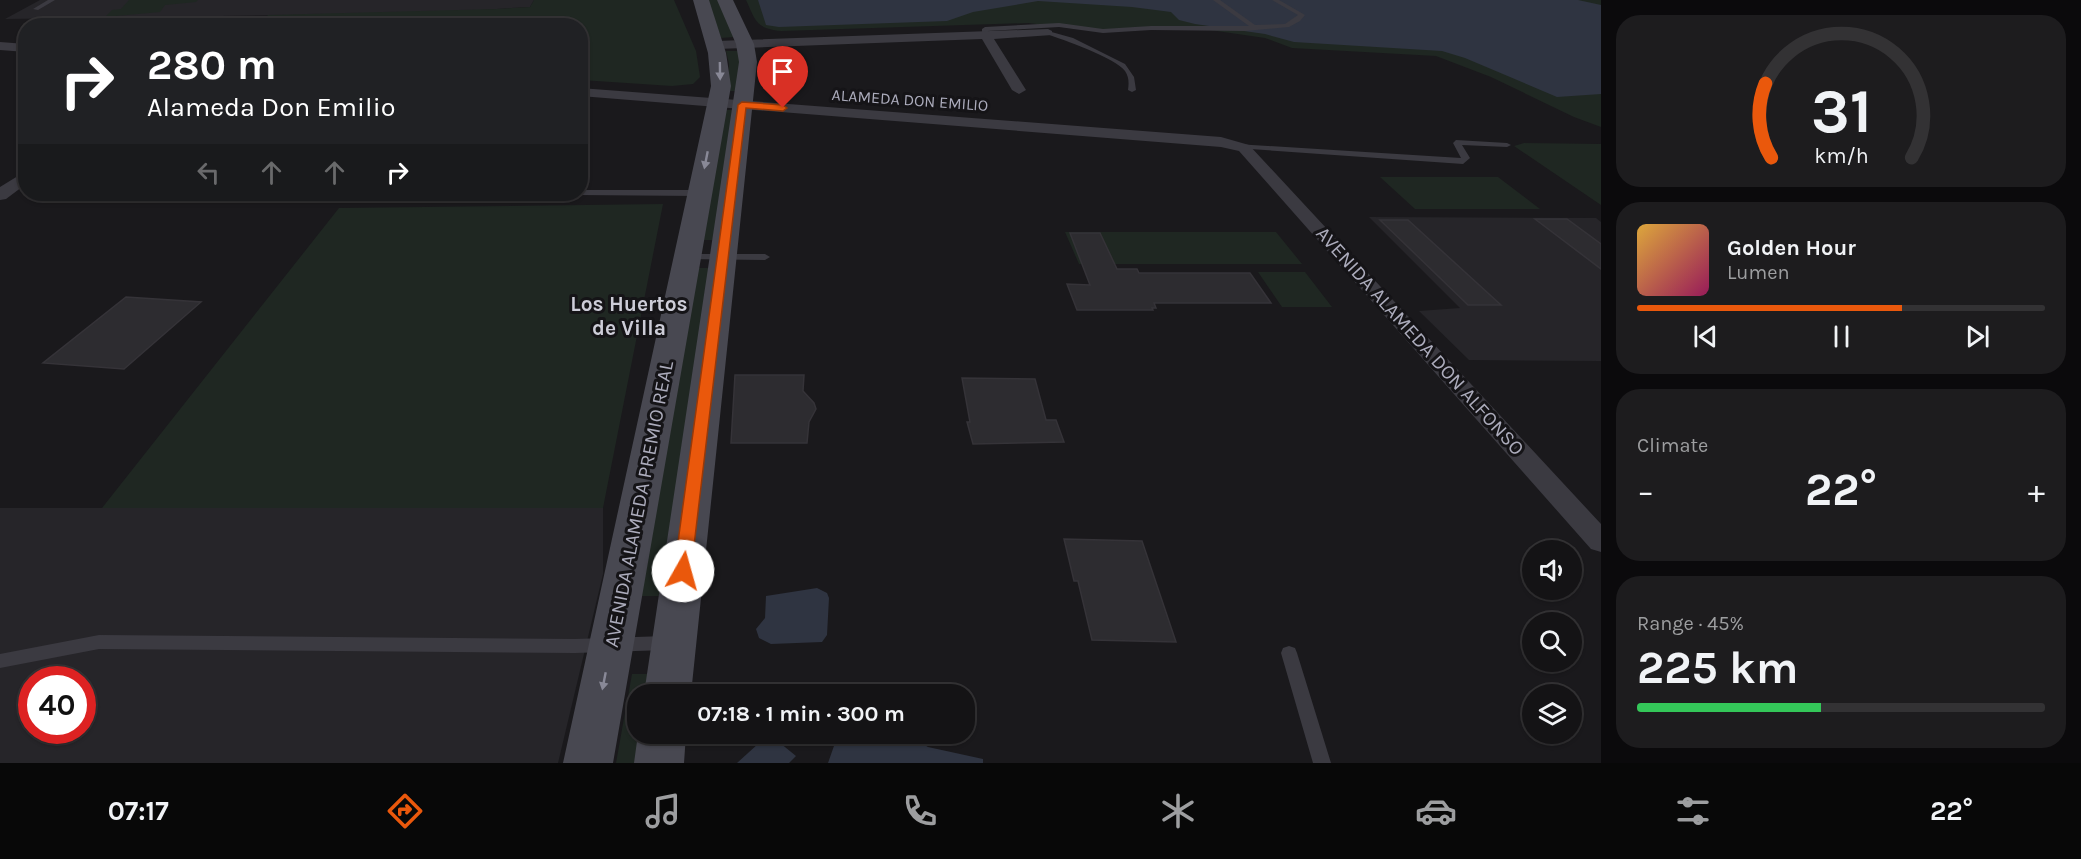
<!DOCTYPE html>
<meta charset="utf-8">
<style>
:root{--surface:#141315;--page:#1d1c1e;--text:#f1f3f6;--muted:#9d9ea0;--line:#333234;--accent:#ea580c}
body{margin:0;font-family:Karla,sans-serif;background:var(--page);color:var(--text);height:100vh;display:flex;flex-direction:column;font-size:22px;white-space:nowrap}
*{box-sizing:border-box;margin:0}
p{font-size:20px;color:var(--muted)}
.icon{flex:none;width:33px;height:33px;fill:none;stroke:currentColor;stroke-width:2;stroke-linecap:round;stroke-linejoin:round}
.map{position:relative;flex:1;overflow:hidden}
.panel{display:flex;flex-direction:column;gap:15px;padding:15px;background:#0b0a0c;width:480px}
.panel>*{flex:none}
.hud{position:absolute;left:18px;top:18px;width:570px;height:183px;border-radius:24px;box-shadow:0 2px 4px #0004,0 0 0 2px var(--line);background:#202124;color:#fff;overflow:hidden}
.controls{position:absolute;left:1522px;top:540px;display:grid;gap:12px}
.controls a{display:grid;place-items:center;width:60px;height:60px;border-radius:50%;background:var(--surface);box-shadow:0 2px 4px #0004,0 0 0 2px var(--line);font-size:30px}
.speed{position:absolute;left:18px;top:666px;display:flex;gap:12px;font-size:30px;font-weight:700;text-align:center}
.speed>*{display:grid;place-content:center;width:78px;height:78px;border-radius:50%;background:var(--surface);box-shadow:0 2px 4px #0004,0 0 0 2px var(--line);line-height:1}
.speed .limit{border:9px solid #d22;background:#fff;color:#111}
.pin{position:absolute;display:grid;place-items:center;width:51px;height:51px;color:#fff;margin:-62px -26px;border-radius:50% 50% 50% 0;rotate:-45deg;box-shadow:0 0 6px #0007}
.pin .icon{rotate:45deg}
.me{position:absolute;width:66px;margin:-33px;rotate:7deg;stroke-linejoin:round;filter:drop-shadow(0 0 4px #0008)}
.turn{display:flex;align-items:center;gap:21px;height:126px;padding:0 30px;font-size:27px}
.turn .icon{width:78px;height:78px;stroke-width:2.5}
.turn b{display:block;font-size:42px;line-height:51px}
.lanes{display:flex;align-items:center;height:57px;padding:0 30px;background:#0003;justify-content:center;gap:30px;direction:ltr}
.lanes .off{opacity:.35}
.big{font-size:45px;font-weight:700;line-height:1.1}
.panel .widget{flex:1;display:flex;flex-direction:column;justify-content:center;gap:9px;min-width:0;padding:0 21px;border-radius:24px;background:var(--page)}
.panel .dial{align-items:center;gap:0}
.dial svg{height:156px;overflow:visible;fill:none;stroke:var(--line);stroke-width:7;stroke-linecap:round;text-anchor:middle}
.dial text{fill:var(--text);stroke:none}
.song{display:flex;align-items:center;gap:18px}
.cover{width:72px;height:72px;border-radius:9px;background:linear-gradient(135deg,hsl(40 70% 55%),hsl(330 70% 35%))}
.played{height:6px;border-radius:3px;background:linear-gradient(90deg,var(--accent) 65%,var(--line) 65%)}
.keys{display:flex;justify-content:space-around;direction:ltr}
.heat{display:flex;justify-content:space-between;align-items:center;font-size:33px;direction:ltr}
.charge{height:9px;border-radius:4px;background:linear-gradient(90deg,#34c759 45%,var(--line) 0)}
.trip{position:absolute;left:627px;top:684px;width:348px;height:60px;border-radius:24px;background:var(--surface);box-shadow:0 2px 4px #0004,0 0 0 2px var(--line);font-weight:700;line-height:60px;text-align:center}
.tab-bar{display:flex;height:96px;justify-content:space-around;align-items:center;background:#080808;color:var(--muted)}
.tab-bar .icon{width:42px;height:42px}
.tab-bar .on{color:var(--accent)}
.tab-bar b{font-size:27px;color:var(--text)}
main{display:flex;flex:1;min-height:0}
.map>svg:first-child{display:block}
.built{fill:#262529;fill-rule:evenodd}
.green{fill:#1f2722}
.water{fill:#2f3441}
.building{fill:#2d2c30;stroke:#353338;stroke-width:1.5}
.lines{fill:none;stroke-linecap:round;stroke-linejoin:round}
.lane{fill:#3b3a41;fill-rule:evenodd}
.street{fill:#3b3a41;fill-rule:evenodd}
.secondary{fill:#484851;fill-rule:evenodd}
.oneway{fill:#898997}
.route{fill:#ea580c;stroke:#983908;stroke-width:1.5}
.labels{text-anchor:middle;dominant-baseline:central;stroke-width:6;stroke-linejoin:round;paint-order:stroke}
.far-street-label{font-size:16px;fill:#acacbc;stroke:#151417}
.street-label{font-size:20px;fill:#acacbc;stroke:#151417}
.neighbourhood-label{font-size:21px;font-weight:bold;fill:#cdcdd8;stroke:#151417}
</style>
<main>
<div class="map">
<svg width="1601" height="763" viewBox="0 0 1601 763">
<rect width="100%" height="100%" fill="#1a191c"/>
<path class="built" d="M40 0H534L530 7 430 13 5 19Z
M1369 217 1596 218 1601 222V361L1469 360 1419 311 1460 308Z
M0 508H603V574L558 763H0ZM32 680H82V730H32Z"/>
<path class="green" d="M129 0H198L196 2 165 5 160 12 105 17 112 10 121 9Z
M534 0H674L696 51 700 77 693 84 672 86 581 80 580 26H256L268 15 496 9 530 7Z
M707 0H718L734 37 721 38Z
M746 0H1601V127L1574 117 1491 77 1436 56 1292 48 1265 38 1210 30 1143 29 1103 32 1028 23 781 31C756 28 756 22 746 0Z
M726 51H738L740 64 737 91H727L729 64Z
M722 110H735L717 240H701Z
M1524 143 1601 144V205L1514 146Z
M1380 177H1498L1540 209H1415Z
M663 204 603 508H102L339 208Z
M1065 232H1276L1302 264H1079Z
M694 268H710L666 596H641Z
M1258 272H1305L1332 307H1282Z
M632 674H658L655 694H638V734H649L644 763H616Z"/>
<path class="water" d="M758 0H1578L1601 5V94L1557 97 1465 58 1442 51 1294 42 1265 34 1195 24 1179 20 1171 12 1132 7 1038 1 973 12 947 21 779 27 766 25Z
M817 588 827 593 829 598 827 635 822 642 771 644 759 638 756 629 765 618 766 596Z
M769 734 796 756 789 763H737Z
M842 734H906L928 747 983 759V763H828L835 743Z"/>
<path class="building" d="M1535 219H1567L1601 244V269Z
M1380 220H1408L1501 305H1468Z
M1070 233H1100L1117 269H1137L1139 273H1250L1271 303H1154L1156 308H1152L1153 310H1077L1067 284 1090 285Z
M126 297 201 302 124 369 43 363Z
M735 375H804L803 391 814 403 816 409 809 422 807 443H731Z
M962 378 1035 379 1046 420H1056L1064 442 973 444 967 422H970Z
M1064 539 1142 541 1176 642 1092 640 1078 581H1074Z"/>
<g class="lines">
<path class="lane" d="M48 0H55L38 10 33 9Z
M1213 0H1220L1255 25 1285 24 1298 15 1272 0H1279L1305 15 1300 21 1289 27 1245 31 1151 30 1103 33 1059 27 988 31 987 35 982 34V29L985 27 1059 23 1103 29 1151 26H1249Z
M1048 31 1073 38 1125 64 1134 77 1136 90 1132 92 1128 90C1129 83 1129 77 1125 71 1116 58 1062 39 1046 34V32Z
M1456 140 1507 143 1511 145 1507 147 1462 145 1470 158 1463 164 1236 148 1232 146 1236 144 1461 158 1453 143Z
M580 190H699L703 193 699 196 577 195 576 194H580Z
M687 254H765L770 257 765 260 683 259 682 257Z
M99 635 575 639 666 636 672 638 674 643 672 648 666 650 575 653 99 649 0 668V654Z
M1289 646 1295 648 1297 653 1331 763H1313L1281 653 1283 648Z"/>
<path class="street" d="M1048 29 1052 31V35L994 39 1026 90 1019 94 1012 90 982 39 717 49 711 45 717 41Z
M0 42 26 44V52L0 50Z
M580 88 1221 137 1249 145 1601 524V552L1591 549 1239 151 1221 147 580 96Z
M26 171V184L6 199 0 200V187Z"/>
<path class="secondary" d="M693 0H709L726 53 731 86 613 763H563L711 86 708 53Z
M717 0H733L754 44 757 62 691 694H644L739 62 736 44Z
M638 734H686L684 763H634Z"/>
</g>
<defs><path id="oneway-solid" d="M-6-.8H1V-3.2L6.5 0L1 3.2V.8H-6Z" transform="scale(1.5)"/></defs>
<g class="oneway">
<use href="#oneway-solid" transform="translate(720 71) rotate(89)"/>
<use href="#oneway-solid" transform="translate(706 160) rotate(101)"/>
<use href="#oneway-solid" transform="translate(604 681) rotate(101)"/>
</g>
<path class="route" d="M742 102 783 105 787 108 783 111 746 108 691 571 689 576 683 578 677 576 674 571 738 105Z"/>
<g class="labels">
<g class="far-street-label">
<text transform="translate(910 100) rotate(4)">ALAMEDA DON EMILIO</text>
</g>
<g class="street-label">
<text transform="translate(1420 341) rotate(48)">AVENIDA ALAMEDA DON ALFONSO</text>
<text transform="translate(639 504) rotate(-79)">AVENIDA ALAMEDA PREMIO REAL</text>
</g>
<g class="neighbourhood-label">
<text x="629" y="304">Los Huertos<tspan x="629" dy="24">de Villa</tspan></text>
</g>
</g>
</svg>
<div class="controls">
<a><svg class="icon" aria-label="sound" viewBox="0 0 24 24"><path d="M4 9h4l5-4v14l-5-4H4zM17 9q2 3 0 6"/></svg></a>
<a><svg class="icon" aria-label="search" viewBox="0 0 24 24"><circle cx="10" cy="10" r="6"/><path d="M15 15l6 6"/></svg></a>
<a><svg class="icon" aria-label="layers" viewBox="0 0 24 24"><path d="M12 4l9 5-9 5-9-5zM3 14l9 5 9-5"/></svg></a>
</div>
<div class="speed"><div class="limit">40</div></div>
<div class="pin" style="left:783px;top:108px;background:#d93025"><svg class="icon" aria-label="arrive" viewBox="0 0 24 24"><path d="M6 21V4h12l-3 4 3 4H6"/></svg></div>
<svg class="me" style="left:683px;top:571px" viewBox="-20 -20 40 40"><circle r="19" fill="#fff"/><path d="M0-13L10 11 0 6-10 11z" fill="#ea580c"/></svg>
<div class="trip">07:18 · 1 min · 300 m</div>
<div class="hud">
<div class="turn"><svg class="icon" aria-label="right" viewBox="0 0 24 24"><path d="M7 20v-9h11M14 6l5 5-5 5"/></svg><div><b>280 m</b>Alameda Don Emilio</div></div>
<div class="lanes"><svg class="icon off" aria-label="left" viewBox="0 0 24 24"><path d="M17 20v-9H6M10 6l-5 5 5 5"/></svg><svg class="icon off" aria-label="ahead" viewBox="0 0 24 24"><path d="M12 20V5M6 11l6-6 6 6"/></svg><svg class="icon off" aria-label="ahead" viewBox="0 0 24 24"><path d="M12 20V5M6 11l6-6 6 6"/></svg><svg class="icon" aria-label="right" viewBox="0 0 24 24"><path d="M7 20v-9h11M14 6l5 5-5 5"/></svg></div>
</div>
</div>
<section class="panel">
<div class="widget dial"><svg viewBox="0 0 100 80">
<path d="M14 69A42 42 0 1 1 86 69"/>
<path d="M14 69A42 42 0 0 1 11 31" stroke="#ea580c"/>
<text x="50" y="56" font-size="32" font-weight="700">31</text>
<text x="50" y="72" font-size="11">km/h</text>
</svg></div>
<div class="widget">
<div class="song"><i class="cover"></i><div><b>Golden Hour</b><p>Lumen</p></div></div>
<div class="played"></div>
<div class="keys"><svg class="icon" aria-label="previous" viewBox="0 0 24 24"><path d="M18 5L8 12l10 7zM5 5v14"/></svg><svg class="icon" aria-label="pause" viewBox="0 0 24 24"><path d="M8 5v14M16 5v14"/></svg><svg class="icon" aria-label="next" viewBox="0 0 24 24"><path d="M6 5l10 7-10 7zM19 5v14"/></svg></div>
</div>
<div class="widget"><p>Climate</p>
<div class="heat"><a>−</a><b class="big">22°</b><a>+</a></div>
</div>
<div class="widget"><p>Range · 45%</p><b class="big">225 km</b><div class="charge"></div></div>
</section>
</main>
<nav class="tab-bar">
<b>07:17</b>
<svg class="icon on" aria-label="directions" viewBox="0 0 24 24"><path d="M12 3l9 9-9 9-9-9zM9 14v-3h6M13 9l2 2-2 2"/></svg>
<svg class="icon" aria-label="music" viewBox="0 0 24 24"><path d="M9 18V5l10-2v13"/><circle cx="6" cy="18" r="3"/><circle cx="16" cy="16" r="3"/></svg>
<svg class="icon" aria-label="phone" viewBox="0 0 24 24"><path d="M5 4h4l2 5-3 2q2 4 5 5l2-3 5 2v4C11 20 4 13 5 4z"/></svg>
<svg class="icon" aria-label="climate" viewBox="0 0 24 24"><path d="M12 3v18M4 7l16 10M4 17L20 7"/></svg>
<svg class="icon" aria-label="car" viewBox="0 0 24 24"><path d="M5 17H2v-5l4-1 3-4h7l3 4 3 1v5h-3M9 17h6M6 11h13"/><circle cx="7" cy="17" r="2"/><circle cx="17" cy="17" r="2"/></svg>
<svg class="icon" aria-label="filters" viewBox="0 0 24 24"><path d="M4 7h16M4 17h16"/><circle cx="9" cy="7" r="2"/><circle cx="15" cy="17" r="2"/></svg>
<b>22°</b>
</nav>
